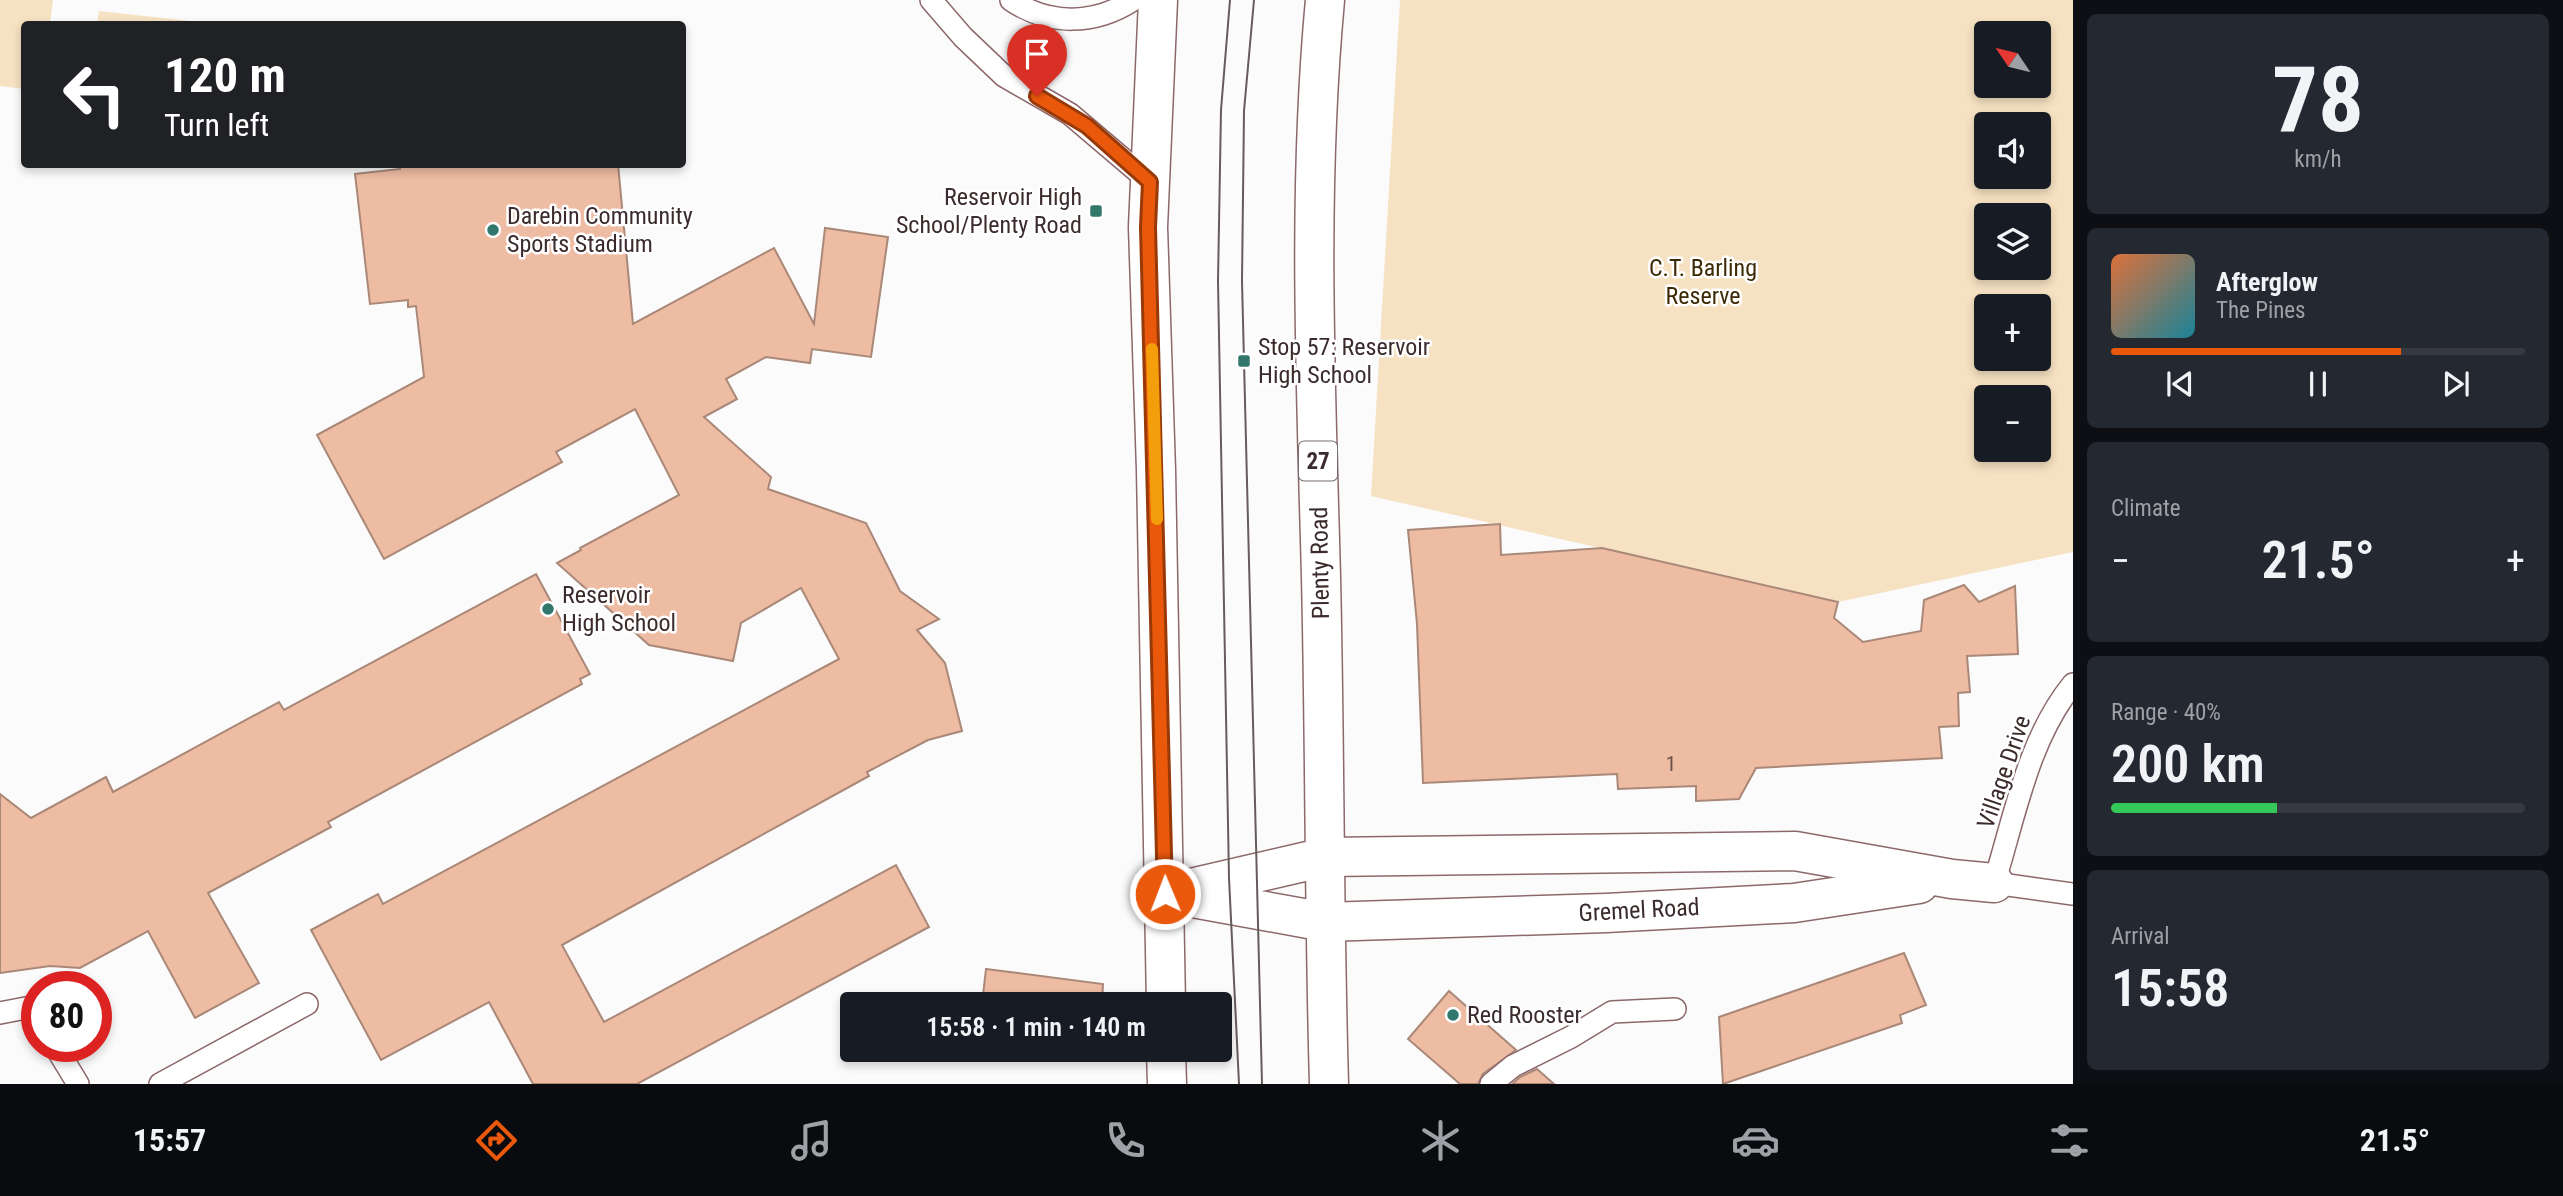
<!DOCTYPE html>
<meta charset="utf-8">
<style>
:root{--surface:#171b24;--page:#242831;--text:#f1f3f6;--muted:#9ea1a6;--line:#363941;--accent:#ea580c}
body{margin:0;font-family:"Roboto Condensed",sans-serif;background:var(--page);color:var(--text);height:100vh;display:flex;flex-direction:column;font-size:26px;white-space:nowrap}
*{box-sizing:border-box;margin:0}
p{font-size:23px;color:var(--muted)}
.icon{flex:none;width:38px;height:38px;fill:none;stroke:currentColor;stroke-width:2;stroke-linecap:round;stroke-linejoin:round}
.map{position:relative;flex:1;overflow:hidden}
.details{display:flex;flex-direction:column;gap:14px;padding:14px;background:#0d0f14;width:490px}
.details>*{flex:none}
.guide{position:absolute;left:21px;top:21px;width:665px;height:147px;border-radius:7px;box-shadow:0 4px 10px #0003;background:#202124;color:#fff;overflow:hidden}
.needle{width:46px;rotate:305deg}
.buttons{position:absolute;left:1974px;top:21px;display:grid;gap:14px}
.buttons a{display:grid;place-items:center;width:77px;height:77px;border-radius:7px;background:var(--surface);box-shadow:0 4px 10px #0003;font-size:35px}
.speed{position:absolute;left:21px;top:971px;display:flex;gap:14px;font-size:35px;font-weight:700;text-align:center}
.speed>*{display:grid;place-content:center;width:91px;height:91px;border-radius:50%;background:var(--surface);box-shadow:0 4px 10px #0003;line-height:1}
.speed .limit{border:10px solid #d22;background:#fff;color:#111}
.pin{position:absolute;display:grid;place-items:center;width:60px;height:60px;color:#fff;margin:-72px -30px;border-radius:50% 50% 50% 0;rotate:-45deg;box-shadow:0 0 7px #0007}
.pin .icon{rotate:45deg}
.me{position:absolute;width:77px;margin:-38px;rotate:359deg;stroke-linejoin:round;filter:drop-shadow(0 0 5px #0008)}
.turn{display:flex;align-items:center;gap:24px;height:147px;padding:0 28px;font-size:32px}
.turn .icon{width:91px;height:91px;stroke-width:2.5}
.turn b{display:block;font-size:49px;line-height:60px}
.big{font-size:52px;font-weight:600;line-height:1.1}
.details .widget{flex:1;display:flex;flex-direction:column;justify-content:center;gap:10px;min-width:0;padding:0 24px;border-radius:10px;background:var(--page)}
.details .dial{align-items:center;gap:0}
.dial b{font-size:91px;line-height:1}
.song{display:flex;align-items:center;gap:21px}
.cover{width:84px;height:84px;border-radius:10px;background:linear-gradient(135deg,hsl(20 70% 55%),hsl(190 70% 35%))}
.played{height:7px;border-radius:4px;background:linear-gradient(90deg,var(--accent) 70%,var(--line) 70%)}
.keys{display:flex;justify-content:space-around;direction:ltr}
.heat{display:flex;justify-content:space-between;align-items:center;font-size:38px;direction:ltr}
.charge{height:10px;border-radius:5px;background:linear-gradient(90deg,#34c759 40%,var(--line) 0)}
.trip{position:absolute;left:840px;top:992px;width:392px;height:70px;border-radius:7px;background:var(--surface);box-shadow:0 4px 10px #0003;font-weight:600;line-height:70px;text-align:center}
.dock{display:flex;height:112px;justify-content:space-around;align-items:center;background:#090b0e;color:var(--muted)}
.dock .icon{width:49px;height:49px}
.dock .selected{color:var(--accent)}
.dock b{font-size:32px;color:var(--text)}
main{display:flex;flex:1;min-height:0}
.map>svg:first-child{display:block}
.green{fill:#f6e2c2;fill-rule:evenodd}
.building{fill:#eebba3;stroke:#aa8878;stroke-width:2}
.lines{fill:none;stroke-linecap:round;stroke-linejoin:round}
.lane-casing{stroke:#8d686b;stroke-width:24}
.street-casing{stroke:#8d686b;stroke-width:41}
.highway-casing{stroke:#8d686b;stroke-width:41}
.lane{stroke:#fff;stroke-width:21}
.street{stroke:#fff;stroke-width:38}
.highway{stroke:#fff;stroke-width:38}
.tram{stroke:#675b5c;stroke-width:2}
.route-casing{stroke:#983908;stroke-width:18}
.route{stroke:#ea580c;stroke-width:12}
.slow{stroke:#f59e0b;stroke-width:12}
.poi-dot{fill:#31776c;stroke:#fff;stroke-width:2.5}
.labels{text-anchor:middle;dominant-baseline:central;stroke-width:5;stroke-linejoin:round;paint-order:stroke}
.number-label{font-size:21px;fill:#684f4a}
.shield{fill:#fff;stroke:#766b6b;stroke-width:2}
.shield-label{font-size:23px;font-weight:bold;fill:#3b2b2c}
.poi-label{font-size:24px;fill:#3b2b2c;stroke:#fff;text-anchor:start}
.park-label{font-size:24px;fill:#3d2a04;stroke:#fff}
.street-label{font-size:24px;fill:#3b2b2c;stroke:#fff}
</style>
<main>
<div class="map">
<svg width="2073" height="1084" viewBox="0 0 2073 1084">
<rect width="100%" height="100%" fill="#fbfbfb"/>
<path class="green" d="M0 0H53L50 24H24V89L0 86Z
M1400 0H2073V552L1838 602 1371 496ZM1986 33H2039V86H1986ZM1986 124H2039V177H1986ZM1986 215H2039V268H1986ZM1986 306H2039V359H1986ZM1986 397H2039V450H1986Z
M99 11 217 24H97Z"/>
<path class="building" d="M399 164H618L633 324 774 248 814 324 825 228 888 237 871 357 812 349 810 363 766 357 726 379 737 399 704 417 771 477 768 489 866 523 900 591 939 619 917 630 945 663 962 731 928 740 867 772 869 776 562 945 604 1022 896 865 929 927 637 1084H533L489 1002 381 1060 311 930 378 894 383 904 839 659 801 588 741 623 733 661 649 645 557 563 581 550 580 548 679 495 635 409 556 452 562 462 384 559 317 435 424 377 416 306 408 307V300L370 304 355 174 400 169Z
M1500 524 1501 555 1602 548 1838 602 1834 618 1863 642 1921 631 1924 600 1964 585 1979 602 2015 586 2018 654 1967 656 1970 692 1958 693 1959 726 1939 727 1942 758 1756 768 1739 799 1696 801V786L1618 789 1617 774 1423 783 1417 624 1408 530Z
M536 574 590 674 580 679 582 684 328 822 331 827 208 893 259 983 195 1018 148 931 80 968 50 966 0 973V794L31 818 106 777 113 792 279 702 284 710Z
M1904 953 1926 1005 1900 1015 1902 1023 1723 1084 1719 1017Z
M986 969 1103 984 1102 1004H982Z
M1449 991 1516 1050 1483 1074 1478 1084H1460L1408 1039Z
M1537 1069 1554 1084H1512L1520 1077Z"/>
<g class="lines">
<defs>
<path id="lane" d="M931 0 963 37 1004 76 1070 114 1150 182
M1011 0C1049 26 1095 25 1133 0
M2073 684C2028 739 2015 816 1994 883L2073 894
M0 1013 31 1007 37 1016
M55 1046 78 1084
M160 1084 307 1004
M1491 1084 1513 1066 1571 1037 1612 1012 1675 1009"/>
<path id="street" d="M1325 857 1795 851 1952 879 1994 883
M1325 922 1606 913 1794 903 1919 884"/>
<path id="highway" d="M1158 0 1148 227 1156 470 1166 1004
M1325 0C1307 192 1316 385 1321 577 1325 746 1324 915 1329 1084
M1165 894 1325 857
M1182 896 1325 922
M1166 1050 1167 1084"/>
</defs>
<use href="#lane" class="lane-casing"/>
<use href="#street" class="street-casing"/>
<use href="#highway" class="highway-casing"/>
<use href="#lane" class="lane"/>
<use href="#street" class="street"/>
<use href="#highway" class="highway"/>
<path class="tram" d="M1230 0 1221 110 1218 281 1229 878 1239 1084
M1254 0 1244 111 1242 281 1262 1084"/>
</g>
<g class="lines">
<defs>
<path id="route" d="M1037 96 1087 126 1150 182 1148 227 1165 894"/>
</defs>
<use href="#route" class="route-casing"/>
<use href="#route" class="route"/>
<path class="slow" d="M1152 349 1157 519"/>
</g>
<g class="poi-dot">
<rect x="1089" y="204" width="14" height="14" rx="3.5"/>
<circle cx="493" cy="230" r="7"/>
<rect x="1237" y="354" width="14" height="14" rx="3.5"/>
<circle cx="548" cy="609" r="7"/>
<circle cx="1453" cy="1015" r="7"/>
</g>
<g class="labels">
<g class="number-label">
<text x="1671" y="764">1</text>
</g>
<rect class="shield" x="1299" y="441.5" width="38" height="39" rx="5"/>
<g class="shield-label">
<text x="1318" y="461">27</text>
</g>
<g class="poi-label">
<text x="1082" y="197" text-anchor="end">Reservoir High<tspan x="1082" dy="28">School/Plenty Road</tspan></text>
<text x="507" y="216">Darebin Community<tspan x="507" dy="28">Sports Stadium</tspan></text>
<text x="1258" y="347">Stop 57: Reservoir<tspan x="1258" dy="28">High School</tspan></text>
<text x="562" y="595">Reservoir<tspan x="562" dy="28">High School</tspan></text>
<text x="1467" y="1015">Red Rooster</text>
</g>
<g class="park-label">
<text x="1703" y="268">C.T. Barling<tspan x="1703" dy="28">Reserve</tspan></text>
</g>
<g class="street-label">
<text transform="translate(1320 563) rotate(-91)">Plenty Road</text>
<text transform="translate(2004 772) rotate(-71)">Village Drive</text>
<text transform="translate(1639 910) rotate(-3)">Gremel Road</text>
</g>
</g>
</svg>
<div class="buttons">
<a><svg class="needle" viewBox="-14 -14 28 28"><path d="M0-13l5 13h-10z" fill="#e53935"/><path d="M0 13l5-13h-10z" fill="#9ea1a6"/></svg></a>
<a><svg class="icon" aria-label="sound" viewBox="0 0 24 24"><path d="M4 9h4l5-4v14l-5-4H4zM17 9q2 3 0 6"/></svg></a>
<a><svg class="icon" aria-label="layers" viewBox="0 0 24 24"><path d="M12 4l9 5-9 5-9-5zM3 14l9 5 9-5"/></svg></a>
<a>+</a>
<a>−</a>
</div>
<div class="speed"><div class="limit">80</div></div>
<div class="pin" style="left:1037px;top:96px;background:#d93025"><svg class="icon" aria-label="arrive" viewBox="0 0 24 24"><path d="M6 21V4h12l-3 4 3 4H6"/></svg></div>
<svg class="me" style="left:1165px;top:894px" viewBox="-20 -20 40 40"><circle r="17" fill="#ea580c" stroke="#fff" stroke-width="3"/><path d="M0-11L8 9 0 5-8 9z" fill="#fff"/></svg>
<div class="trip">15:58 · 1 min · 140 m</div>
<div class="guide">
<div class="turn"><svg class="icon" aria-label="left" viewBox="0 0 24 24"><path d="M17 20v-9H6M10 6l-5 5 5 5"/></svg><div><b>120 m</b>Turn left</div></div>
</div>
</div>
<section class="details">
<div class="widget dial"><b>78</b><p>km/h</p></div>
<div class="widget">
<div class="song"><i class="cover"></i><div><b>Afterglow</b><p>The Pines</p></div></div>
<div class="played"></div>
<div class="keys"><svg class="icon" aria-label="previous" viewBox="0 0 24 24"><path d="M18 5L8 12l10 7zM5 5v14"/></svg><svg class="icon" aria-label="pause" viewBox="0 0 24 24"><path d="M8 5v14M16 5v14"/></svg><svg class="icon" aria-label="next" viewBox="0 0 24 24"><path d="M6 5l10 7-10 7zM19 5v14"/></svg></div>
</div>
<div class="widget"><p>Climate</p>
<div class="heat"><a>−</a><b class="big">21.5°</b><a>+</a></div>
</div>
<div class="widget"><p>Range · 40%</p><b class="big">200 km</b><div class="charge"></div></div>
<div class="widget"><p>Arrival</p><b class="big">15:58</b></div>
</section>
</main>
<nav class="dock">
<b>15:57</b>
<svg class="icon selected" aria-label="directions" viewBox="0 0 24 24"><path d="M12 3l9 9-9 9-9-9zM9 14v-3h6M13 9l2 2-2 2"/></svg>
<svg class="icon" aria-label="music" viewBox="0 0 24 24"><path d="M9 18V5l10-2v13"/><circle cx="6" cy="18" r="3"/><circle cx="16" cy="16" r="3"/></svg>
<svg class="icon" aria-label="phone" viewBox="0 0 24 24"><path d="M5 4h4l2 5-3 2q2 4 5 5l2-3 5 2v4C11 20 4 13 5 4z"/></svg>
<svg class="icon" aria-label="climate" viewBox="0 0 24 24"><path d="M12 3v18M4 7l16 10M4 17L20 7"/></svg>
<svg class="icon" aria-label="car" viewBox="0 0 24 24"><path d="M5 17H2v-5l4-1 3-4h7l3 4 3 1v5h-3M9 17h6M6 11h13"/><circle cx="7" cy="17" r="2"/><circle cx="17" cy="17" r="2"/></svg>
<svg class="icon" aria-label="filters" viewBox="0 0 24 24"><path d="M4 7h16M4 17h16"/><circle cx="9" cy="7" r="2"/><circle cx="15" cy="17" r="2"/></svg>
<b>21.5°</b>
</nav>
